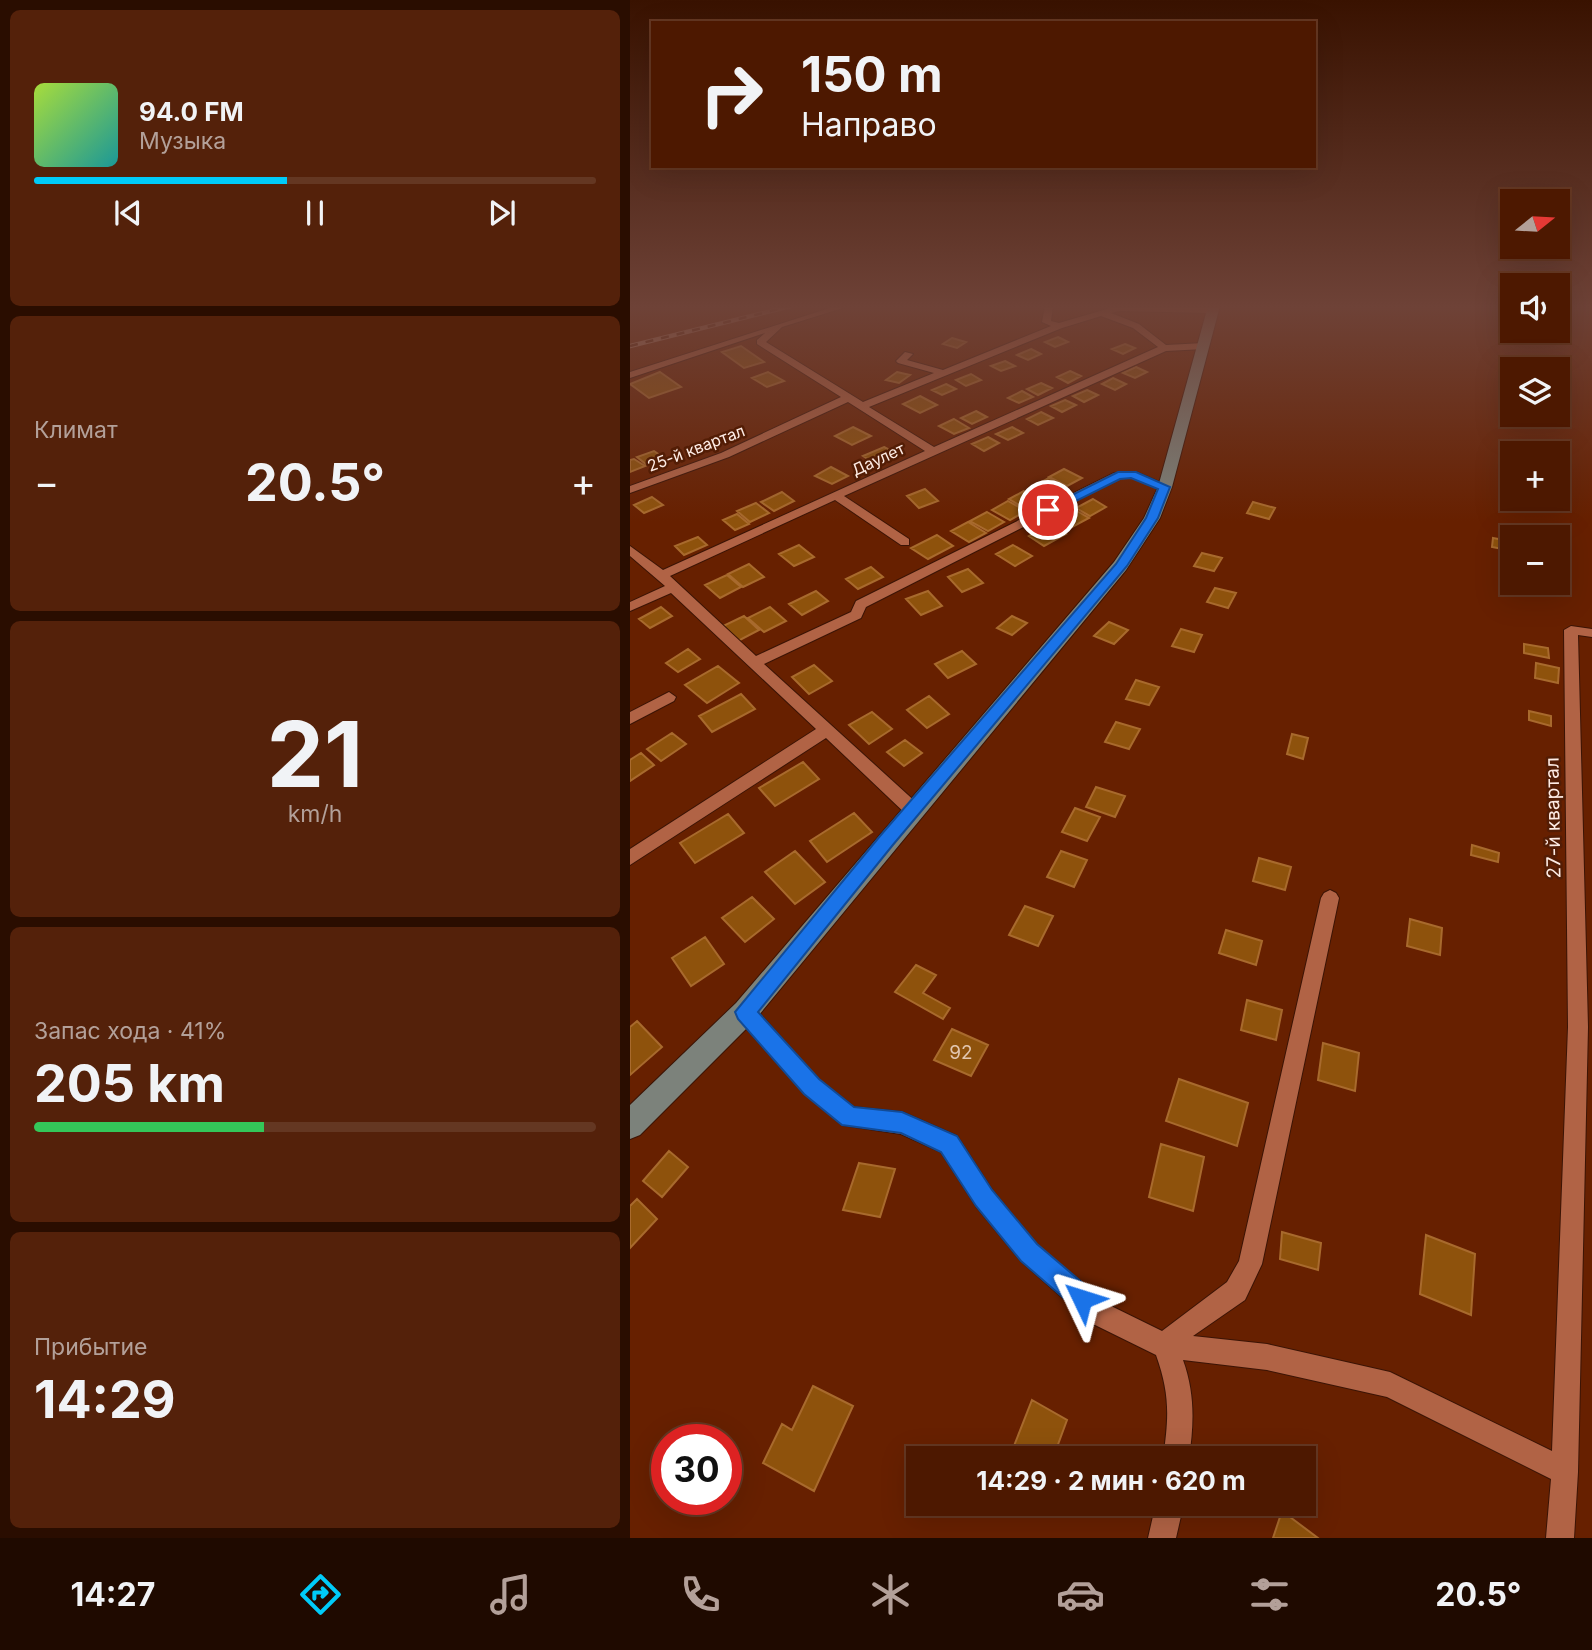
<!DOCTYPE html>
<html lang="ru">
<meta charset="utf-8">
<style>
:root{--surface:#4d1800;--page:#54210a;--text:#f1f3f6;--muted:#b3a099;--line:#643722;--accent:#00cbf8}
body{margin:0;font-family:Inter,sans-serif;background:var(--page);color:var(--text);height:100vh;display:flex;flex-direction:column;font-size:26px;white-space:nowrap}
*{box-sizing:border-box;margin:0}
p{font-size:23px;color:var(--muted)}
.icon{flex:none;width:38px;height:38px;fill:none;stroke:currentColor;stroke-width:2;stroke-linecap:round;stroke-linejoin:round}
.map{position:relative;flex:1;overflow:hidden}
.side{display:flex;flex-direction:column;gap:10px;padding:10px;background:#2a0d00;width:630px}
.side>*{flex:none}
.banner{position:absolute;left:21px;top:21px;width:665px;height:147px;border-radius:0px;box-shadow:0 7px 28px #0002,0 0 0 2px var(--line);background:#4d1800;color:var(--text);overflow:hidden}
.needle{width:46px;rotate:72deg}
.tools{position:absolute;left:870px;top:189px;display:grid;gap:14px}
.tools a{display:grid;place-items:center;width:70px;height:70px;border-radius:0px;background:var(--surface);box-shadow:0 7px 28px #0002,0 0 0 2px var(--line);font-size:35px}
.speed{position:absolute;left:21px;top:1424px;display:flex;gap:14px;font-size:35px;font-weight:700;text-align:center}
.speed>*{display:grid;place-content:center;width:91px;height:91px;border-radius:50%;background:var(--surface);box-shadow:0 7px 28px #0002,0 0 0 2px var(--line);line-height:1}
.speed .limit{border:10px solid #d22;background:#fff;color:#111}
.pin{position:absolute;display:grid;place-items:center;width:60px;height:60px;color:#fff;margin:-30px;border:4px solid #fff;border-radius:50%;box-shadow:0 2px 7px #0007}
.me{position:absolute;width:77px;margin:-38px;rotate:311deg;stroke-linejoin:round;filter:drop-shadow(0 0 5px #0008)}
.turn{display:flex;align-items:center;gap:24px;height:147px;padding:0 35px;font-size:32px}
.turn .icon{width:91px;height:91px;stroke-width:2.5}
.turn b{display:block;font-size:49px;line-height:60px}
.big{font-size:52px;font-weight:700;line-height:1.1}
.side .widget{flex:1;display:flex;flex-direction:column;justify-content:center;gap:10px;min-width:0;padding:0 24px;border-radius:10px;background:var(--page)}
.side .dial{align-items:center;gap:0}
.dial b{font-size:91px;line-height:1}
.song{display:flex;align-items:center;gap:21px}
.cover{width:84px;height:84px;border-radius:10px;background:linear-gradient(135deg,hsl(80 70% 55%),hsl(180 70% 35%))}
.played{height:7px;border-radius:4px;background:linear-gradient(90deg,var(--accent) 45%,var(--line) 45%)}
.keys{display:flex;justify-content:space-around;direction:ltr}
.heat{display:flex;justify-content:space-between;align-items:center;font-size:38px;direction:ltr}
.charge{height:10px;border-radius:5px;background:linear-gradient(90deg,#34c759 41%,var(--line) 0)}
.trip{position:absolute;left:276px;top:1446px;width:410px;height:70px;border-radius:0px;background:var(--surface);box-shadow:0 7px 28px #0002,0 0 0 2px var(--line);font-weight:700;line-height:70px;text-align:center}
.tab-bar{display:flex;height:112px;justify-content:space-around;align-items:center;background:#1f0a00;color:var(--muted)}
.tab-bar .icon{width:49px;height:49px}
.tab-bar .active{color:var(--accent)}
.tab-bar b{font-size:32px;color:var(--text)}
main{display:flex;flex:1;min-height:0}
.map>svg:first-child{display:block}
.building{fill:#8e520c;stroke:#a86a2d;stroke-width:2}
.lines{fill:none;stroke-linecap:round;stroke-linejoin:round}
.street-casing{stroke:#3b1405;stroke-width:2}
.secondary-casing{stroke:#3b1405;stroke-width:2}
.street{fill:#b16345;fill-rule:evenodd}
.secondary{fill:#7c827b;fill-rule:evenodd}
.rail-casing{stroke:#b78d7a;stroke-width:4.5}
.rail{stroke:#531d05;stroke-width:2.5;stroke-dasharray:8;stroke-linecap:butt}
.route{fill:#1a73e8;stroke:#114b97;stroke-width:2}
.labels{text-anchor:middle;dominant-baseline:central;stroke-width:5;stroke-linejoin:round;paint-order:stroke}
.far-street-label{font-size:16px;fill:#feece5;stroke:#531d05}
.street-label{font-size:19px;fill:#feece5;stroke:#531d05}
.near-number-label{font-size:19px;fill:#e2c6af}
</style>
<main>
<section class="side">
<div class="widget">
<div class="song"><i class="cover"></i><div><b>94.0 FM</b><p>Музыка</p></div></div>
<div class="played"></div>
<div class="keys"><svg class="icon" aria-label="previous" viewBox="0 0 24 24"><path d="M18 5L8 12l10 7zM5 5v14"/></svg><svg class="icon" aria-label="pause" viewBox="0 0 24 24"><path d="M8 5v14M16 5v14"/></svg><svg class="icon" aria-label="next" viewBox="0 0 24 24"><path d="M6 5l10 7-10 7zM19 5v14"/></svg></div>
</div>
<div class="widget"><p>Климат</p>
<div class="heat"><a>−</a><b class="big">20.5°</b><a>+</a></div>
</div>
<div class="widget dial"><b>21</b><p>km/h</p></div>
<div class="widget"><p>Запас хода · 41%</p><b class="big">205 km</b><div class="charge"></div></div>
<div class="widget"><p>Прибытие</p><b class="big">14:29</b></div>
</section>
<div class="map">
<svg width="962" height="1538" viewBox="0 0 962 1538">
<rect width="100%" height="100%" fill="#672000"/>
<path class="building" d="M428 337 438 342 425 347 415 342Z
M322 338 336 342 327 348 313 344Z
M495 344 505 348 493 354 482 349Z
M111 346 134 362 114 368 92 352Z
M401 349 411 354 398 360 387 355Z
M375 361 385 366 371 371 361 366Z
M506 367 517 372 505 378 493 373Z
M440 371 451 376 438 383 427 377Z
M30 372 51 387 19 398 0 384Z
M138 372 154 381 137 387 122 378Z
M267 372 280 375 269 383 256 380Z
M341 374 351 380 336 386 326 380Z
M483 378 496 384 485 390 472 384Z
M411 383 422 388 408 395 397 389Z
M316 384 326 389 312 395 302 390Z
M457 390 468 395 454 402 443 396Z
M392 391 403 397 389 403 378 398Z
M290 396 307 405 290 413 273 404Z
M435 400 446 405 432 412 421 406Z
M346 411 357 417 342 424 331 418Z
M411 412 423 418 408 425 397 419Z
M324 419 339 428 324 434 309 426Z
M223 427 241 436 222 445 205 436Z
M382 427 393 433 378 440 366 434Z
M358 437 369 443 354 451 342 444Z
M254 447 265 453 244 463 233 456Z
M24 451 34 458 17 465 7 457Z
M4 459 15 466 0 472V460Z
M201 467 218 476 202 484 185 476Z
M434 469 452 478 437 486 419 477Z
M419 478 436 488 422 496 404 486Z
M295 489 308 501 289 508 277 496Z
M394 491 412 501 396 509 379 499Z
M152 492 164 501 144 511 131 502Z
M22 497 33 505 14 513 4 505Z
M463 499 476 507 460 516 446 508Z
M378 501 396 511 380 520 362 510Z
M623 502 645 508 639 519 617 513Z
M126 503 139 513 120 522 107 511Z
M445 510 459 518 442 527 429 519Z
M357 512 374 522 358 531 340 521Z
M107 514 119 524 105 530 93 520Z
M338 522 356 533 339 542 321 531Z
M421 524 436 534 414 546 399 536Z
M307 535 323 546 298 559 281 548Z
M68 537 77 545 54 555 45 546Z
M863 538 880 541 878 550 862 547Z
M169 545 184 557 164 566 149 554Z
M383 545 402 556 385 566 366 554Z
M572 553 592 558 584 571 564 566Z
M119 564 134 577 113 587 98 574Z
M241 567 253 577 228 589 216 579Z
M338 569 353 583 332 592 318 577Z
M97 575 111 587 90 598 75 585Z
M585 588 606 593 598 608 577 602Z
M186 591 198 601 172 615 159 604Z
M298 591 312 606 291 615 276 599Z
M31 607 42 616 20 628 9 619Z
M140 607 156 621 134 632 118 618Z
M114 616 129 630 106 642 91 627Z
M382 616 397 623 382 635 367 628Z
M479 622 498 630 484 644 464 636Z
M551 629 572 635 564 652 542 646Z
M894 644 918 648 919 658 894 653Z
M58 649 70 659 48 672 36 663Z
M332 651 346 664 318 678 305 664Z
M906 663 929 668 928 683 905 678Z
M184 665 202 681 179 694 162 677Z
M88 666 109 683 77 703 55 685Z
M506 680 529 687 519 705 496 699Z
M111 694 125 709 82 732 69 716Z
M299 696 319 714 297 728 277 710Z
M899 711 921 716V726L899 720Z
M242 712 262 729 239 744 219 725Z
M486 722 510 729 499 749 475 742Z
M42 733 56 744 31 761 17 749Z
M662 734 678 738 673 759 657 754Z
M275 740 292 753 274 766 257 752Z
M11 753 24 765 0 781V760Z
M173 762 189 779 145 806 129 788Z
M466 787 495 796 485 817 456 807Z
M445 808 470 817 457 841 432 832Z
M224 813 242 832 197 862 180 841Z
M98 814 114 833 65 863 50 843Z
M842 845 869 853 868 862 841 855Z
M165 851 195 882 165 904 135 872Z
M431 851 457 860 444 887 417 877Z
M629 858 661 867 655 890 623 881Z
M122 897 144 919 115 942 92 918Z
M395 906 423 916 408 946 379 935Z
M780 919 812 928 810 955 777 946Z
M596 930 632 941 626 965 589 953Z
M75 937 94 964 61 986 42 958Z
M286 965 306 975 293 993 320 1008 313 1019 265 992Z
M617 1000 652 1010 646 1040 611 1030Z
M7 1021 32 1047 0 1075V1027Z
M322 1029 358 1045 341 1076 304 1060Z
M693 1043 729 1053 725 1091 688 1080Z
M549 1079 618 1103 607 1146 536 1121Z
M531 1144 574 1157 563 1211 519 1197Z
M39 1151 58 1167 32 1197 13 1181Z
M229 1163 265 1169 250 1217 213 1210Z
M7 1199 27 1219 0 1248V1206Z
M652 1232 691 1243 688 1270 650 1259Z
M796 1235 845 1254 841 1315 790 1294Z
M183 1386 223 1406 184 1491 133 1463 152 1424 162 1430Z
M402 1400 437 1420 423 1458 380 1456Z
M652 1511 688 1538H643Z"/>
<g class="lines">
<defs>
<path id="street" d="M206 306H219L152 327 136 342 233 402 304 373 268 363 266 361 275 352 283 354 277 360 313 370 421 326 412 322 415 306H423L421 321 429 323 487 306 583 307 587 310 583 313 489 311 481 313 509 324 536 345 574 343 578 346 574 349 536 351 214 496 279 539V545H271L205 500 40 576 126 656 221 612 226 601 484 473 506 472 541 487 535 490 501 477 490 478 236 607 231 618 134 664 289 805 291 810 289 815H277L196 738 0 865V849L186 729 41 593 0 611V602L35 586 0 556V546L33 570 295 451 218 402 99 457 0 493V486L91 453 211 397 127 344V340L135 333 0 378V372ZM471 316 503 328 528 347 304 447 239 407 432 328Z
M941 626 962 629V637L948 635 958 1027 948 1472 944 1538H916L921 1479 757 1397 637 1370 553 1360C565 1393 564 1424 559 1458H533C539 1417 540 1394 526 1355L461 1323 391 1261 346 1206 311 1152 271 1134 212 1125 174 1093 108 1019 105 1012 108 1005 115 1003 122 1005 188 1079 224 1107 272 1112 327 1136 362 1190 407 1245 479 1305 532 1331 597 1282 609 1261 691 898 694 893 700 890 706 893 709 898 632 1264 615 1300 563 1336 637 1344 760 1372 922 1451 938 1027 934 630Z
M39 692 46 697 44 701 0 724V712Z
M526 1503H554L546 1538H518Z"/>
<path id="secondary" d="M578 306H590L542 487 530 518 496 570 124 1021 10 1135 0 1139V1105L106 1003 484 562 514 518 528 487Z"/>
</defs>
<use href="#street" class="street-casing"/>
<use href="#secondary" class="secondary-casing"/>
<use href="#street" class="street"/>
<use href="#secondary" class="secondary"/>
<defs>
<path id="rail" d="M0 346 161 306"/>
</defs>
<use href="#rail" class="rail-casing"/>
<use href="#rail" class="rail"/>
</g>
<linearGradient id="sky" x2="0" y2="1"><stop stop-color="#391200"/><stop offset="0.59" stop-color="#6e4237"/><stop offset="1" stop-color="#6e4237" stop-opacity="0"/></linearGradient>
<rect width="962" height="521" fill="url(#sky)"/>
<path class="route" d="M488 472H506L540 487 528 518 497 566 262 846 128 1012 189 1079 224 1107 272 1112 327 1136 362 1190 407 1244 461 1290 464 1299 461 1307 452 1311 444 1307 391 1261 346 1206 311 1152 271 1133 212 1125 174 1094 108 1019 105 1012 250 836 486 564 516 518 528 489 501 478 490 479 422 513 412 510Z"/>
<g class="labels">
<g class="far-street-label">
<text transform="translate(66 448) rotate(-21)">25-й квартал</text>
<text transform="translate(248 459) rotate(-25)">Даулет</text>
</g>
<g class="street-label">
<text transform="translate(923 818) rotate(-91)">27-й квартал</text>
</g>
<g class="near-number-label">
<text x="331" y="1052">92</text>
</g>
</g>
</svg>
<div class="tools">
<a><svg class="needle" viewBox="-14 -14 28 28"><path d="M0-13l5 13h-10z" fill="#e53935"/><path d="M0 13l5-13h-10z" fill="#b3a099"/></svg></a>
<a><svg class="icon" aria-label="sound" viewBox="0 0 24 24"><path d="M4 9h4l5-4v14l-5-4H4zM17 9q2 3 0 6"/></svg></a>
<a><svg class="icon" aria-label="layers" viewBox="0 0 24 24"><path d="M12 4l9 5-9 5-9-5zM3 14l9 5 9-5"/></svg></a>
<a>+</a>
<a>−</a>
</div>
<div class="speed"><div class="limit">30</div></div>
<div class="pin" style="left:418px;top:510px;background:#d93025"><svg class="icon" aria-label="arrive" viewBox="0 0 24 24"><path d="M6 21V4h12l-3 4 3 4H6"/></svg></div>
<svg class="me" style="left:452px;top:1299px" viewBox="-20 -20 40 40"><path d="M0-17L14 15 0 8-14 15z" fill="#1a73e8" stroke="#fff" stroke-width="4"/></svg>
<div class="trip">14:29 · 2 мин · 620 m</div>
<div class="banner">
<div class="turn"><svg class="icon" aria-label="right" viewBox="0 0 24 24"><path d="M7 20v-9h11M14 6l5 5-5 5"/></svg><div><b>150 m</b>Направо</div></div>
</div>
</div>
</main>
<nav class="tab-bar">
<b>14:27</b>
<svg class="icon active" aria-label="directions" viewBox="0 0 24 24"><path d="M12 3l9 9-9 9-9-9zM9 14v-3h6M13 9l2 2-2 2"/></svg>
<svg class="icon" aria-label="music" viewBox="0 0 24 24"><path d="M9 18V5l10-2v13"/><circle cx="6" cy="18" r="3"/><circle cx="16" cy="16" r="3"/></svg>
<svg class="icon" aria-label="phone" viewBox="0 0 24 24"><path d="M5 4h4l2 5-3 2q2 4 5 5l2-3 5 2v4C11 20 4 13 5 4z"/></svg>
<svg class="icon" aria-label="climate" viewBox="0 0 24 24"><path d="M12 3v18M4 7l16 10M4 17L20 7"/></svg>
<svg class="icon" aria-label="car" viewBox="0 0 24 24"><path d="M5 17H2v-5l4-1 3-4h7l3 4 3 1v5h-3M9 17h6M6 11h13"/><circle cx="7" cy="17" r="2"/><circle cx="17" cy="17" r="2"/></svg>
<svg class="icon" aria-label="filters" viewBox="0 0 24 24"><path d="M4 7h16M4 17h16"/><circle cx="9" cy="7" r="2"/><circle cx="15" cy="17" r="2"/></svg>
<b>20.5°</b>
</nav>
